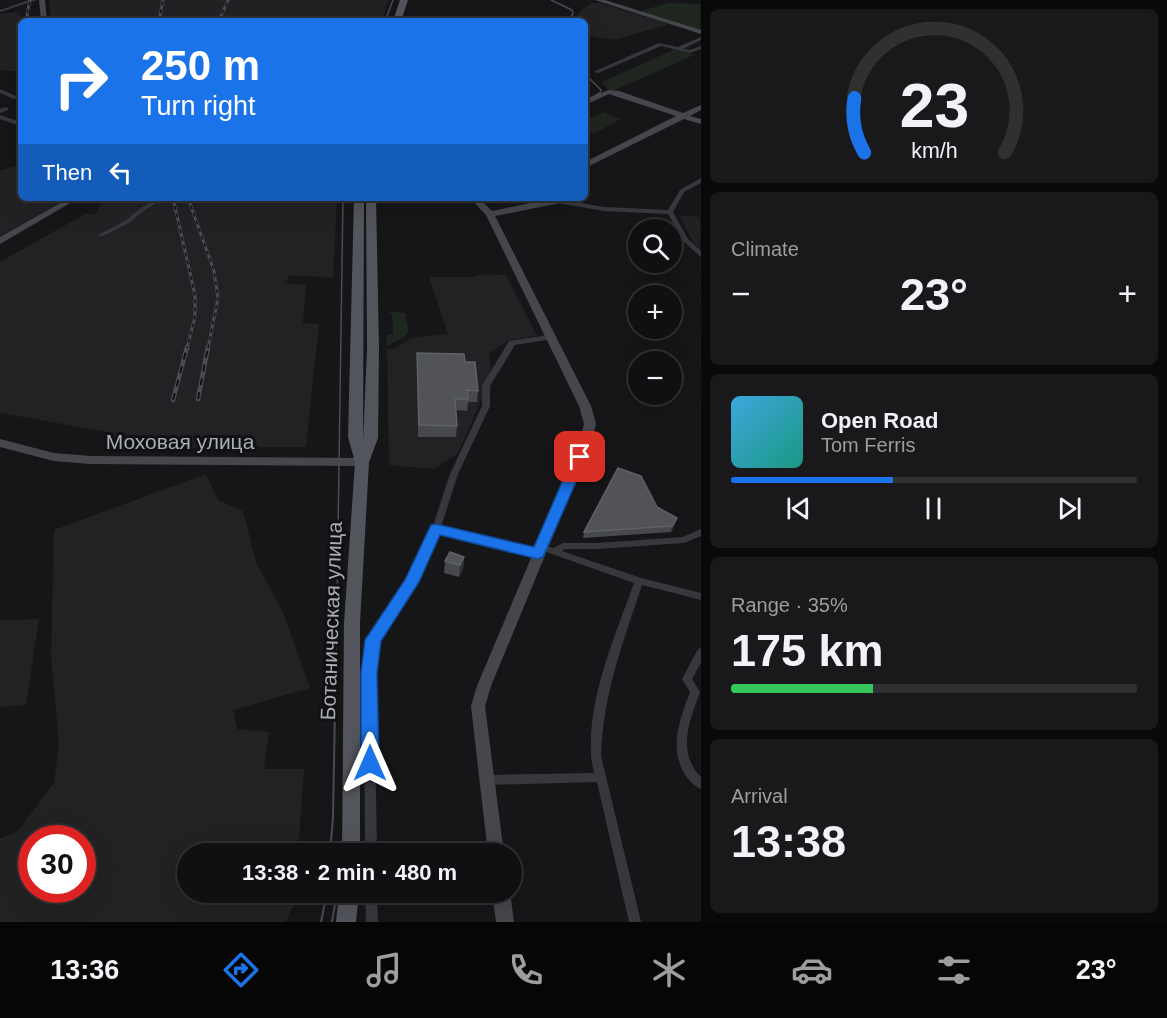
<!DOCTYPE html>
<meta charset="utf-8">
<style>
:root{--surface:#101012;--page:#19191b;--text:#f1f3f6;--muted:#9c9d9f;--line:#303032;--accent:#1a73e8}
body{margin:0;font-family:Arial,sans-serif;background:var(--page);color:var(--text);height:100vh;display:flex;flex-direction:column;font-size:22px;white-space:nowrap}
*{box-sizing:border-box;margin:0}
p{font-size:20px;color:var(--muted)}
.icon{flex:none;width:33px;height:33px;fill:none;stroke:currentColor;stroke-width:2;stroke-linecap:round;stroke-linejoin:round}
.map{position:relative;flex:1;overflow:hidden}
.side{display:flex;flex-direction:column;gap:9px;padding:9px;background:#09090a;width:466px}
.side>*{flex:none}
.guide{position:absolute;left:18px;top:18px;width:570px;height:183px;border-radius:9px;box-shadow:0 6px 24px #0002,0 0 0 2px var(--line);background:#1a73e8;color:#fff;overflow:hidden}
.buttons{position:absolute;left:628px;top:219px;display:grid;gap:12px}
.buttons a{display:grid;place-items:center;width:54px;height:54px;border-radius:50%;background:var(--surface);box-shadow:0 6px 24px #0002,0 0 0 2px var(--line);font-size:30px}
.speed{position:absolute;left:18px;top:825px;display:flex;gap:12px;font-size:30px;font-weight:700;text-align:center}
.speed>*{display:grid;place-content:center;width:78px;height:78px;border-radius:50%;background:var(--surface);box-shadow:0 6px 24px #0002,0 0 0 2px var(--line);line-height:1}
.speed .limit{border:9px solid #d22;background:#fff;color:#111}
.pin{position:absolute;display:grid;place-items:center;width:51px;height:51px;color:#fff;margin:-26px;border-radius:12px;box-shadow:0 3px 9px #0006}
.me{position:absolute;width:66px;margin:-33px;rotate:0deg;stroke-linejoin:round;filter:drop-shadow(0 0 4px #0008)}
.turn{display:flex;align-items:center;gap:21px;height:126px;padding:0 24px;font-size:27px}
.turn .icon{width:78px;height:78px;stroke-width:2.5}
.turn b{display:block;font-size:42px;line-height:51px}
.then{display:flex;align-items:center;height:57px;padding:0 24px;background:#0003;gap:12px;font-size:22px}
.big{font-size:45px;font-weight:800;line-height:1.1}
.side .tile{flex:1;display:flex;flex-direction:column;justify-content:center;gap:9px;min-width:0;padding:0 21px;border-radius:9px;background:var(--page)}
.side .dial{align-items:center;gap:0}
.dial svg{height:156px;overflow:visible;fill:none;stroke:var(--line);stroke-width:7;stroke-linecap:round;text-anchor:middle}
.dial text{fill:var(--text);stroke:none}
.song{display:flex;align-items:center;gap:18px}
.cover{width:72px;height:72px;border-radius:9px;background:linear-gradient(135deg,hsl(200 70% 55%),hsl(170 70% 35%))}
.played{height:6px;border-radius:3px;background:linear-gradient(90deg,var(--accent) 40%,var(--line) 40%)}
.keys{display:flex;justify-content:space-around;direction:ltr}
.heat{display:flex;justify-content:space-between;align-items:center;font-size:33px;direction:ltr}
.charge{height:9px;border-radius:4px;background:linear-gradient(90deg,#34c759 35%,var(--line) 0)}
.trip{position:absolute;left:177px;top:843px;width:345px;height:60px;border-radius:30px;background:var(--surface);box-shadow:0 6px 24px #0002,0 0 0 2px var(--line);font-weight:800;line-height:60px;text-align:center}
.dock{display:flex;height:96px;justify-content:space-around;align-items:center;background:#060607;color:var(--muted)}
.dock .icon{width:42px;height:42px}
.dock .on{color:var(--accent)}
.dock b{font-size:27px;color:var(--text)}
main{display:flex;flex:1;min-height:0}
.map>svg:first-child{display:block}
.built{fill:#222225;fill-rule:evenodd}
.green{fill:#1e261f}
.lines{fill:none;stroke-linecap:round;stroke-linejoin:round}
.street{fill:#37383d;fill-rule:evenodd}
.secondary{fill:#45474d;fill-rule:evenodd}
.primary{fill:#53555c;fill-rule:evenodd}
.tram-far1{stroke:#4a4c52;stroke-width:1.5}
.tram{stroke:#4a4c52;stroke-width:2}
.rail-far1-casing{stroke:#4a4c52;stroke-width:3}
.rail-casing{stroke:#4a4c52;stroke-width:4.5}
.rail-far1{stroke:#111113;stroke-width:1.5;stroke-dasharray:4;stroke-linecap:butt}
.rail{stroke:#111113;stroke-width:2;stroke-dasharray:7;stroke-linecap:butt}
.wall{fill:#47494d}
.shaded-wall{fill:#2f3033}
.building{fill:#525359;stroke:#5f6168;stroke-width:1.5}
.route{fill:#1a73e8;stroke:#114b97;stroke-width:1.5}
.labels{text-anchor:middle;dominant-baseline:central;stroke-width:6;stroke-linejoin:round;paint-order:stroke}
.street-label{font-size:21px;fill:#a8adb8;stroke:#111113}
</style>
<main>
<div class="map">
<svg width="701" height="922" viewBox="0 0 701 922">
<rect width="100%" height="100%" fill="#161618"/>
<path class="built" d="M49 0H389L381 21H348L354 13 346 21H51Z
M592 3H600L669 24 614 40 585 35V21H574L580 11Z
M15 12 19 13 22 21 21 72 0 70V14Z
M14 166 21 170V198H68L0 236V171Z
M115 198H337L333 278 290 275 284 283 306 285 303 323 319 324 306 447 109 448 114 433 0 413V262L85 214H96L103 199Z
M679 215 700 217V250L694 244Z
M483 274 506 275 537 336 507 341 489 353 492 376 458 453 434 469 389 465 387 349H393L411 338 448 334 429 277H475Z
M206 474 218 500 243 511 256 562 283 612 310 688 233 710 237 729 269 732 264 769H304L298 853 188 854V892L295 893 294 904 286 922H0V839L19 830 54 783 59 745 51 655 54 530ZM32 838H82V890H32Z
M39 619 26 705 0 707V620Z"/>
<path class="green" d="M669 3 700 4V30L640 11Z
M675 49 694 55 613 91 607 89 602 82Z
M603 112 620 119 594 134 585 130V121Z
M386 311 405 313 409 332 404 337 387 346 386 335 393 334 392 314Z"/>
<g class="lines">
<path class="street" d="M29 0H37L0 12V10Z
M701 37V40L683 49 690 50 701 46V49L690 53 661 46 598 73 593 72 659 43 678 47Z
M0 89 16 96 17 97 14 99 0 93Z
M6 107 8 108V110L0 113V109Z
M0 115 21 122V126L0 119Z
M701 178V183L684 192 673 212 688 239 701 251V257L683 241 668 214 604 211 557 203 554 201 557 199 604 207 668 210 680 190Z
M157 198H164L142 212 129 223 103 236H99L98 235 125 221 138 210Z
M549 335 553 337 552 339 515 345 490 386V406L458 474 441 527 538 551 541 552 543 554 541 556 538 557 439 533 417 582 378 641 374 673 377 854H365L364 673 368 640 408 581 432 529 450 474 482 406V386L509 341Z
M701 529V536L684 543 597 549H565L562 551 641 578 701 593V600L642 585C623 643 603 694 601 756L641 922H629L597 782 487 785 483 783 482 780 483 777 487 775 594 773C593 767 591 760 591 754 588 697 615 636 634 583L538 549 537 547 538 545 541 544 553 548 563 543H597L683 537Z
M701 648V663L692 679 700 692C690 720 676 752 701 777V789C694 786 688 780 684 773 669 746 680 719 690 692L682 679 698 649Z
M365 892H377L378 922H366Z"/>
<path class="secondary" d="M39 0H45L47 21H41Z
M595 0H605L701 30V34Z
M608 90 619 91 683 113 701 105V110L690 116 701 119V124L684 119 585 168V162L676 116 609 94 585 105V100Z
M69 198H79L0 244V237Z
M470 198H479L492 211 554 198H562L560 203 495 216 591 406 596 424 589 449 491 686 485 706 504 854H488L471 706 477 686 577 449 584 424 579 406 486 215Z
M0 439 54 453 91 456 362 458 368 462 362 466 91 464 54 461 0 447Z
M492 892H510L514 922H496Z"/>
<path class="primary" d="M400 0H408L401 21H393Z
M354 198H364L363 442 367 349 366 198H376L379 349 378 438 369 462 360 623V854H342L344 623 355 462 348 437Z
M339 892H359L356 922H336Z"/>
<path class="tram-far1" d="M551 0 572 10 573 14 567 21
M385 21 393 0
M585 74 601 90 600 93 585 101
M337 600 343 198"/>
<path class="tram" d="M330 854 333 817 337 598
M321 922 327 892
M332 922 337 892"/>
<defs>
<path id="rail-far1" d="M29 21 27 14 30 0
M159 21 163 0
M219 21 228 0
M173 198 195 295V317L187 348
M188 198 214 271 218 298 208 348"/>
<path id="rail" d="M198 399 208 347
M173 400 187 347"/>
</defs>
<use href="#rail-far1" class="rail-far1-casing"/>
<use href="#rail" class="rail-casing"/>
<use href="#rail-far1" class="rail-far1"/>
<use href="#rail" class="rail"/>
</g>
<path class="wall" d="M417 353 465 362 478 391 477 402H468L467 411 456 410 457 426 456 437H418Z
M657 507 677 518 675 524 671 532 583 538 584 532Z
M464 557 463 569 459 577 444 573 445 561Z"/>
<path class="shaded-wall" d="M589 76 588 81 585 82V78Z
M677 518 675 524 671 532 672 526Z
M464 557 463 569 459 577 460 565Z"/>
<path class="building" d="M417 353 464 354 465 362H475L478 391 467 390 468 399H455L457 426 419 425Z
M618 468 641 476 657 507 677 518 672 526 584 532Z
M450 552 464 557 460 565 445 561Z"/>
<path class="route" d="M580 452 587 457 543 557 538 559 440 535 419 582 381 641 377 673 379 763 376 768 370 771 363 768 361 763V673L365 640 405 580 431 525 436 524 534 547 573 457Z"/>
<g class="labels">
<g class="street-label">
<text x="180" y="441">Моховая улица</text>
<text transform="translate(331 621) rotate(-88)">Ботаническая улица</text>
</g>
</g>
</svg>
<div class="buttons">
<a><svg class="icon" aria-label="search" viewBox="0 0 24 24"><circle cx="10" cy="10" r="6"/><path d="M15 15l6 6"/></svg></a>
<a>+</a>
<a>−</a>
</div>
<div class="speed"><div class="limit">30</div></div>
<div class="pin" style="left:580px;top:457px;background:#d93025"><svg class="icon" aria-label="arrive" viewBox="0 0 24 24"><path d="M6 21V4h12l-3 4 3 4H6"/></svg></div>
<svg class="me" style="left:370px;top:763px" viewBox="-20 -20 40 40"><path d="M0-17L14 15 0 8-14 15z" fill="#1a73e8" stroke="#fff" stroke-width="4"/></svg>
<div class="trip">13:38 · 2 min · 480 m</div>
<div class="guide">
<div class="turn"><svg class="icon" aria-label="right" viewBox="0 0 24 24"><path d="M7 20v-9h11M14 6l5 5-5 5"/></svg><div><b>250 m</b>Turn right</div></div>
<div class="then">Then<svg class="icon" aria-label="left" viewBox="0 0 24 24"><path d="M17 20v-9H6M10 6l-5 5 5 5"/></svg></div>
</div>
</div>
<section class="side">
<div class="tile dial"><svg viewBox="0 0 100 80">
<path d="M14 69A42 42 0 1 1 86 69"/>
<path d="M14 69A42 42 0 0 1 9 41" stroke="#1a73e8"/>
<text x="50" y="56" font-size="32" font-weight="700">23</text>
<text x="50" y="72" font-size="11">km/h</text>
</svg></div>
<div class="tile"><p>Climate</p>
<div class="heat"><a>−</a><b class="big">23°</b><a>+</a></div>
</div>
<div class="tile">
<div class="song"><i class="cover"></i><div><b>Open Road</b><p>Tom Ferris</p></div></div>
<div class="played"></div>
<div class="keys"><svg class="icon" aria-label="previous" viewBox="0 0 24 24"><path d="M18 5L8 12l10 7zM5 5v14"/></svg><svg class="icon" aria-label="pause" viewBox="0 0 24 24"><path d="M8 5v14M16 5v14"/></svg><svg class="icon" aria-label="next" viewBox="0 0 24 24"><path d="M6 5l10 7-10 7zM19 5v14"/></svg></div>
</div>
<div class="tile"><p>Range · 35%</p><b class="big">175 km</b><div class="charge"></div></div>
<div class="tile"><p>Arrival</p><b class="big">13:38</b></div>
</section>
</main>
<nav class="dock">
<b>13:36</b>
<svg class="icon on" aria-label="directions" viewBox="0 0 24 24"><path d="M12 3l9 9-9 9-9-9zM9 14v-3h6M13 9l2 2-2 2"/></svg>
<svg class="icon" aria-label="music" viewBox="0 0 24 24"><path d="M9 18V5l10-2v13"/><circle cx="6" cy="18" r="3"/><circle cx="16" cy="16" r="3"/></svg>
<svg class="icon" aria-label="phone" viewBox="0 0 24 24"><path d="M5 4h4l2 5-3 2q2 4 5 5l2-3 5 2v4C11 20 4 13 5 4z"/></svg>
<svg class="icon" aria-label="climate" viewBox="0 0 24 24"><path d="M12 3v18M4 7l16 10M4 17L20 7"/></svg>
<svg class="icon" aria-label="car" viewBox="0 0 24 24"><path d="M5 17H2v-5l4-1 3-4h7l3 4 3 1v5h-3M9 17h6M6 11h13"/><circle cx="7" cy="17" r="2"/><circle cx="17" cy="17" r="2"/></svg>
<svg class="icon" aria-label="filters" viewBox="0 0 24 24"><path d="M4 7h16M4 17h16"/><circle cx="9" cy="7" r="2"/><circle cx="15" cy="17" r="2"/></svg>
<b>23°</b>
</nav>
